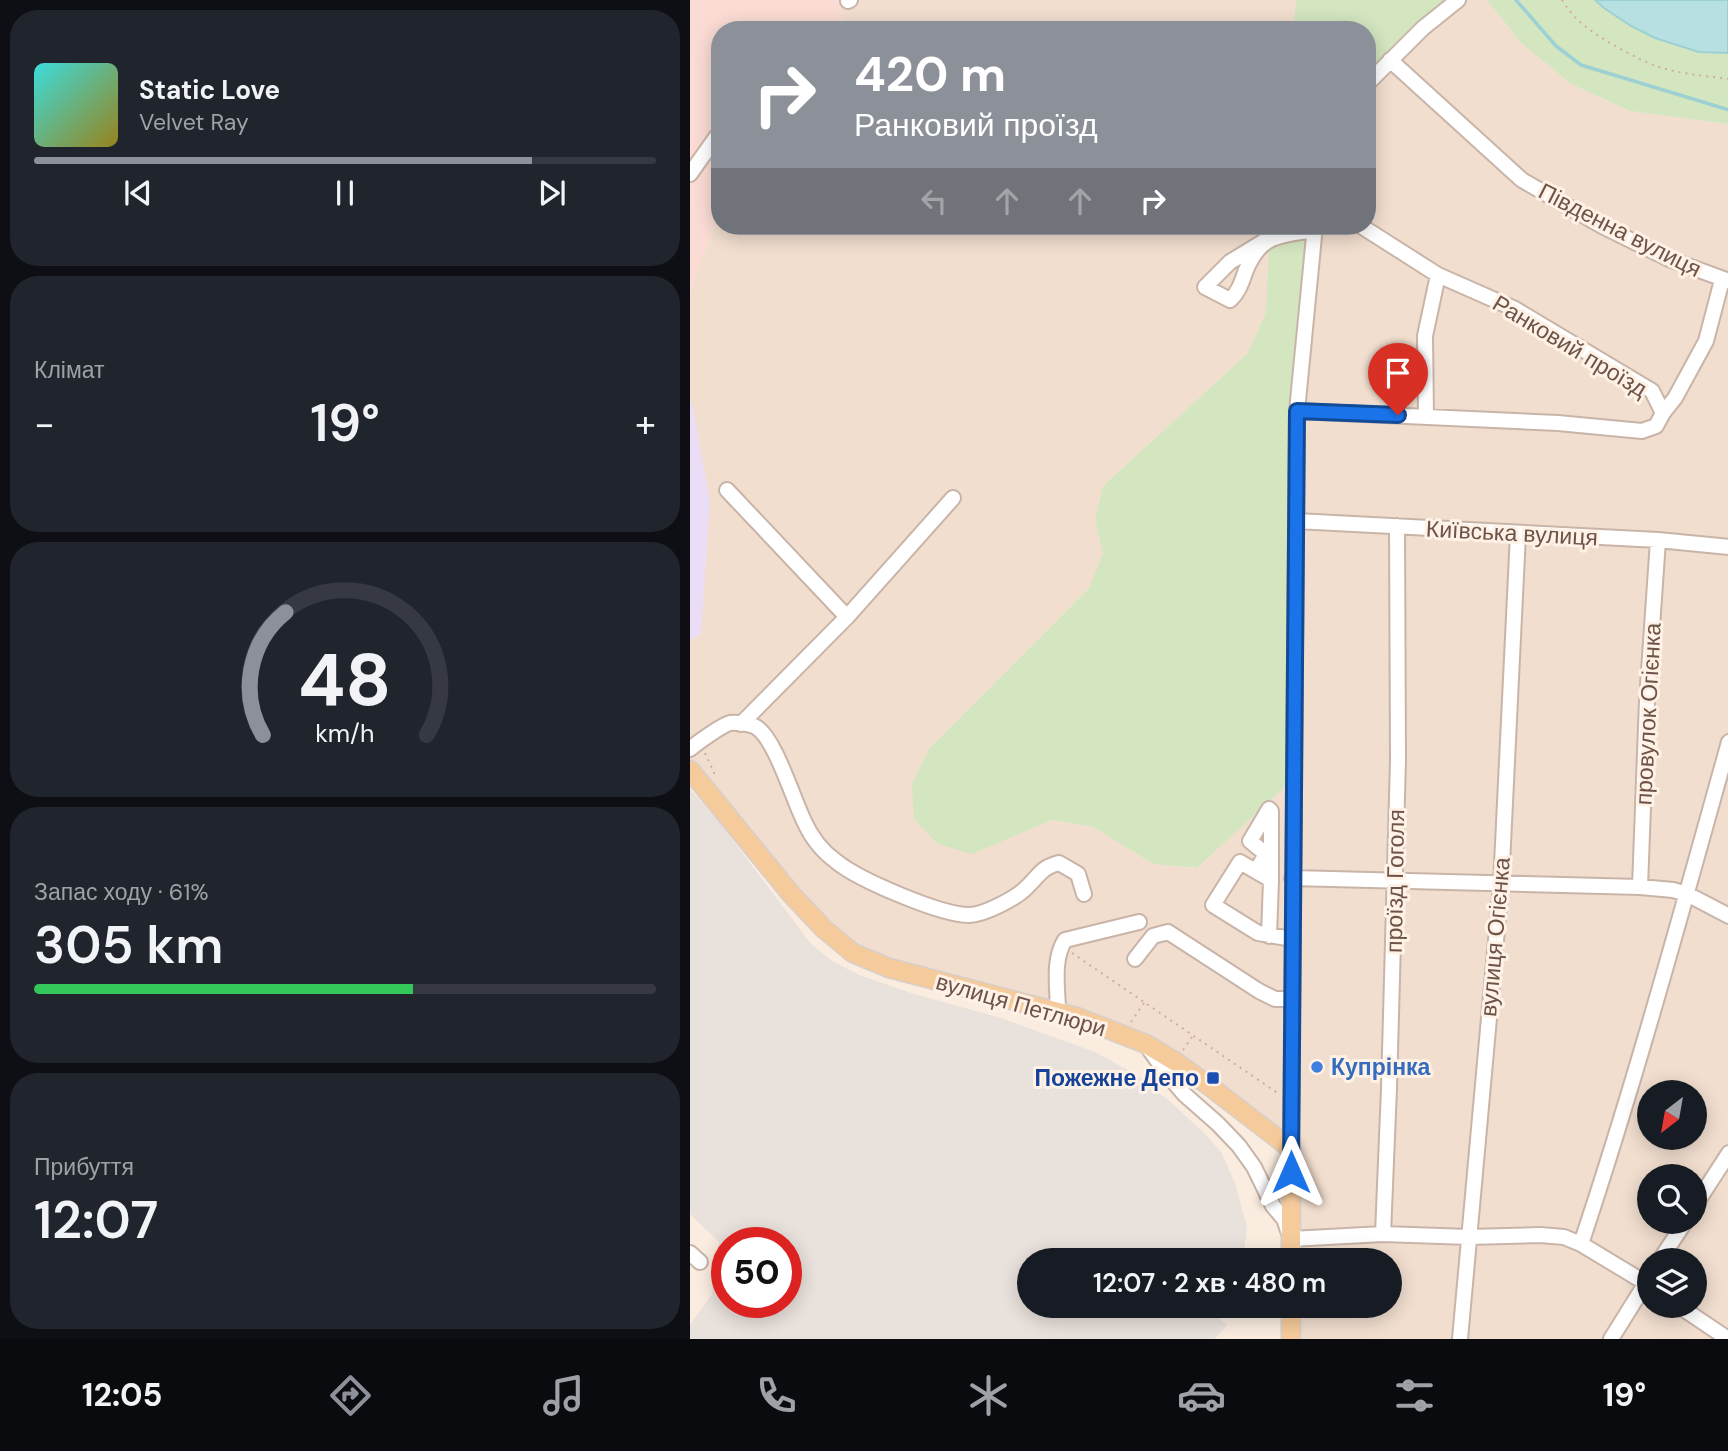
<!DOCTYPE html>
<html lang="uk">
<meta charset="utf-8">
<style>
:root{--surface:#171b24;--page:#20242c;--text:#f1f3f6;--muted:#9ea1a6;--line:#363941;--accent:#8c9099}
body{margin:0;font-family:"DM Sans",sans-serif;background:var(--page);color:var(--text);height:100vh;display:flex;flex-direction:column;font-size:26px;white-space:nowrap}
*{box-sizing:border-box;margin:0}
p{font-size:23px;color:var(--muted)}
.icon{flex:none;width:38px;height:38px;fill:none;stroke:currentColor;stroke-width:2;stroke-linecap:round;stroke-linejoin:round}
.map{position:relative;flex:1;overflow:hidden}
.panel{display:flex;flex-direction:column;gap:10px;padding:10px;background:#0d0f14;width:690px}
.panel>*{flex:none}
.guide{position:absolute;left:21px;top:21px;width:665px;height:214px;border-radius:28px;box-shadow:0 4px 18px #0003;background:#8c9099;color:#fff;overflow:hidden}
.needle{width:46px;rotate:211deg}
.buttons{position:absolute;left:947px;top:1080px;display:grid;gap:14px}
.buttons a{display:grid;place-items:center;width:70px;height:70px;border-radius:50%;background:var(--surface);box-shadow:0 4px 18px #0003;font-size:35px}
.speed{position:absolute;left:21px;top:1227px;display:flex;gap:14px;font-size:35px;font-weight:700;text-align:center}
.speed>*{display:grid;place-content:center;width:91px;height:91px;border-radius:50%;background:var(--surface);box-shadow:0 4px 18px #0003;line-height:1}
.speed .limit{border:10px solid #d22;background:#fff;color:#111}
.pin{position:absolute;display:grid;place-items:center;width:60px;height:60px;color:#fff;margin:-72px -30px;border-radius:50% 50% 50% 0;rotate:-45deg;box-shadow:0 0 7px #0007}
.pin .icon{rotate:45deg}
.me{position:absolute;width:77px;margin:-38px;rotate:0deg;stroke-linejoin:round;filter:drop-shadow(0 0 5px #0008)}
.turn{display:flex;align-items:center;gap:24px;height:147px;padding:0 28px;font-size:32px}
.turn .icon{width:91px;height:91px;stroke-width:2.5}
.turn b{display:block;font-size:49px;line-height:60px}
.lanes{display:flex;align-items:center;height:66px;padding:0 28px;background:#0003;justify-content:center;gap:35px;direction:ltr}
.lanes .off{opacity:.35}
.big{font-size:52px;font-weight:600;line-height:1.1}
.panel .widget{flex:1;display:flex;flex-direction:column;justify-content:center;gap:10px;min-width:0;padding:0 24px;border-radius:28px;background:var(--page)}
.panel .dial{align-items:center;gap:0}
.dial svg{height:182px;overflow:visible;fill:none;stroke:var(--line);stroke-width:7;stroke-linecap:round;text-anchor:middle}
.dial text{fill:var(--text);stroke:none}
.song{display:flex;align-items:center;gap:21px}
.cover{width:84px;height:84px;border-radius:10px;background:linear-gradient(135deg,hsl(180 70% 55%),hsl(50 70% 35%))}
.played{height:7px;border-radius:4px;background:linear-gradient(90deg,var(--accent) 80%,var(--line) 80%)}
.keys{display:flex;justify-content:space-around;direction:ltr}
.heat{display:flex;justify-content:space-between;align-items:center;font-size:38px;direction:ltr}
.charge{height:10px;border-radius:5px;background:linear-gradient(90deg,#34c759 61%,var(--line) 0)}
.trip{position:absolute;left:327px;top:1248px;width:385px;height:70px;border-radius:35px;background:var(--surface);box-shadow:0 4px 18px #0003;font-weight:600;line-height:70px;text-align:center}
.menu{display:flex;height:112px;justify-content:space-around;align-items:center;background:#090b0e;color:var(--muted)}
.menu .icon{width:49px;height:49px}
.menu .on{color:var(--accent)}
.menu b{font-size:32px;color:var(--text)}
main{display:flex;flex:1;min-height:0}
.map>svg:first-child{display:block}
.residential{fill:#f1decf;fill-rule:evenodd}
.commercial{fill:#fadcd4}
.industrial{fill:#e9e1dc;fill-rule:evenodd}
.education{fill:#ebddf6}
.green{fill:#d3e6c0}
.water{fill:#b7e0e2;stroke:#9dd0d3;stroke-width:2}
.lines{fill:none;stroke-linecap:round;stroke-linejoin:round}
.stream{stroke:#9dd0d3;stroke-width:3.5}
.minor-casing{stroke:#c9b4a8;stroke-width:18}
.major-casing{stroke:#d7cfcc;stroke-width:21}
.path{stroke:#d2ad9e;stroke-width:2;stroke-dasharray:2 5;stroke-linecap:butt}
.minor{stroke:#fff;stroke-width:14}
.major{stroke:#f6cb9c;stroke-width:18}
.route-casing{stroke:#114b97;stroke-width:18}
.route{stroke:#1a73e8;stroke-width:12}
.shop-dot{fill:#3f7fe0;stroke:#fef2e6;stroke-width:2.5}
.transit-dot{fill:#1a4fb4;stroke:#fef2e6;stroke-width:2.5}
.labels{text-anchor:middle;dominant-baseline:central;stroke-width:6;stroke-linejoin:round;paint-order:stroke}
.street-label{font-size:23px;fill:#6f5349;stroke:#fef2e6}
.shop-label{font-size:23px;font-weight:bold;fill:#366cbe;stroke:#fef2e6;text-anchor:start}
.transit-label{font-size:23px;font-weight:bold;fill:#164399;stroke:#fef2e6;text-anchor:end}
</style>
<main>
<section class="panel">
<div class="widget">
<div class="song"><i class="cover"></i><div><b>Static Love</b><p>Velvet Ray</p></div></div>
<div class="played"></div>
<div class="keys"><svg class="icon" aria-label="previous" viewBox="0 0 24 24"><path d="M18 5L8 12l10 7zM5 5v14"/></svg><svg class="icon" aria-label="pause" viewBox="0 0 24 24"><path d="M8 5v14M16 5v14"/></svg><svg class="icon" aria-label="next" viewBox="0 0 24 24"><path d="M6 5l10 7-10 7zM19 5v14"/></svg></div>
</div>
<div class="widget"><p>Клімат</p>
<div class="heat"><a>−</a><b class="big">19°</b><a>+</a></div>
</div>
<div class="widget dial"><svg viewBox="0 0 100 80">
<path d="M14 69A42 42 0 1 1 86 69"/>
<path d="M14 69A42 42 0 0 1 24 15" stroke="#8c9099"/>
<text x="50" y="56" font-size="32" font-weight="700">48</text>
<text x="50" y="72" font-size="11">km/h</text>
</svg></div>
<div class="widget"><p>Запас ходу · 61%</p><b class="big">305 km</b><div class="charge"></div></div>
<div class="widget"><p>Прибуття</p><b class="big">12:07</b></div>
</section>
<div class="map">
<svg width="1039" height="1339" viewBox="0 0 1039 1339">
<rect width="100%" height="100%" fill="#faede0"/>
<path class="residential" d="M150 0H606L607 1 604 30H156Z
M777 0H797L831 43 881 84 940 111 1038 124V1339H608V1306H700V1260H608L613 411 631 226H677V95L683 85 737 32ZM959 1092H1004V1138H959ZM959 1176H1004V1222H959ZM959 1260H1004V1306H959Z
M30 209V226H584L576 312 558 353 413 486 405 519 413 553 399 588 239 749 282 854 361 820 403 827 463 864 507 868 597 785 594 1135 490 1056 201 961 167 947 139 923 106 889 0 759V293Z"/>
<path class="commercial" d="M0 0H150L156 30H30V209L0 293Z"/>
<path class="industrial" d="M0 789 30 823 121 944 142 961 169 975 224 994 311 1018 405 1052 443 1073 482 1103 516 1135 531 1152 545 1183 557 1227 553 1260H340V1306H531L527 1316 537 1325 525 1339H0V1325L22 1294 29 1242 0 1214ZM37 1242H96V1302H37Z"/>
<path class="education" d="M0 402H2L20 501 11 634 0 640Z"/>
<path class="green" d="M606 0H761L728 23 677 73V30H603Z
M797 0H905L914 8 941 26 965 38 1009 52 1038 53V124L940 111 881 84 831 43Z
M580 226H618L600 411 597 785 507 868 463 864 403 827 362 820 282 854 248 844 224 819 222 784 239 749 399 588 413 553 405 519 413 486 558 353 576 312Z"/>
<path class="water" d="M905 0H1038V53L1009 52 965 38 941 26 914 8Z"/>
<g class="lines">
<path class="stream" d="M826 0 866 46 891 65 1039 110"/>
<defs>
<path id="minor" d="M158 1 160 0
M700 60 832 180 912 226 979 259 1039 281
M677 84 733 28 768 0
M0 174 27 136
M576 240 540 262 515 287 540 300C549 292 552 281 556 270 571 234 589 236 624 230
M607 411 868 423 952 431 966 426 973 413 962 391 825 309 748 275 671 226
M973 413 985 398 1016 341 1032 280
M736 416 735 336 748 275
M37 490 157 617
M606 521 968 540 1039 547
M51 724 157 617 263 498
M0 749C7 743 32 725 40 723 46 722 61 724 66 727 85 738 103 799 114 821 121 837 133 852 147 862 169 880 251 915 279 915 294 915 326 898 336 888 350 875 350 868 369 863L388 874 394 894
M566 871 576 854 560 841 579 809 581 811V880
M602 878 950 887 983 890 997 894 1039 916
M950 887 957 700 968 540
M579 936 581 880 550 862 523 905 568 933 602 939
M445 959 463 936 478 932 569 991 585 999H602
M368 1012C368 990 362 960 375 940L449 922
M457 1046 477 1074 494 1094 528 1124 549 1146 564 1167 583 1206 594 1219 601 1239 693 1234 779 1237 850 1235 874 1237 891 1244 959 1285
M601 1149 607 411 625 226
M1004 1207 1039 1153
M693 1234 699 1088 708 760 707 526
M891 1244C946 1079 992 910 1039 742
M0 1253 10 1262
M970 1260 995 1222
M989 1306 1038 1339
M770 1339 811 885 828 534
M921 1339 959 1278"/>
<path id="major" d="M0 770 101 894 134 929 163 953 199 968 387 1017 456 1044 486 1062 518 1085 601 1149V1260
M601 1339V1306"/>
</defs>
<use href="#minor" class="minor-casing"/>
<use href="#major" class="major-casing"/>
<path class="path" d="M872 0C876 6 880 12 885 17 902 35 946 59 969 67 991 74 1015 76 1039 79
M15 753 26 777
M382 953 589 1094
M441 1022 454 1003
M493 1050 502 1037"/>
<use href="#minor" class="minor"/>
<use href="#major" class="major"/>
</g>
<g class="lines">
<defs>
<path id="route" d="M601 1172 607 411 708 415"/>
</defs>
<use href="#route" class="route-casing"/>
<use href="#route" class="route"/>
</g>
<circle class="shop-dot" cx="627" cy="1067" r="7"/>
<rect class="transit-dot" x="516" y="1071" width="14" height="14" rx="3.5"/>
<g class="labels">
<g class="street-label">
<text transform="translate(930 230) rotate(27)">Південна вулиця</text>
<text transform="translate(880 346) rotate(31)">Ранковий проїзд</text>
<text transform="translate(822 533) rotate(3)">Київська вулиця</text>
<text transform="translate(958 714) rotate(-87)">провулок Огієнка</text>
<text transform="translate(705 881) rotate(-89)">проїзд Гоголя</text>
<text transform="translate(805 937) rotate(-85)">вулиця Огієнка</text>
<text transform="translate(331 1005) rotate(16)">вулиця Петлюри</text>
</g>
<g class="shop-label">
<text x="641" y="1067">Купрінка</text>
</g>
<g class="transit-label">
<text x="509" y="1078">Пожежне Депо</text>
</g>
</g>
</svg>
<div class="buttons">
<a><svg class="needle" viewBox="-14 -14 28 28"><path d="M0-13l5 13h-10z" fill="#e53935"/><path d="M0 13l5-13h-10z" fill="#9ea1a6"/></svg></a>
<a><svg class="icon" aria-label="search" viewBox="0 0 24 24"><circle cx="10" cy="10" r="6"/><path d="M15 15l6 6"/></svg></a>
<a><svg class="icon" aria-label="layers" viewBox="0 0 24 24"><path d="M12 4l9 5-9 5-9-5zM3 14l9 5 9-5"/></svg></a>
</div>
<div class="speed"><div class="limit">50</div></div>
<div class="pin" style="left:708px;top:415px;background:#d93025"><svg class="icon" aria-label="arrive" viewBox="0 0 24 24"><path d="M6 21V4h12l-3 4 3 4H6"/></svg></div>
<svg class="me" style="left:601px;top:1172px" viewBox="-20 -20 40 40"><path d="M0-17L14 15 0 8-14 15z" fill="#1a73e8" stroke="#fff" stroke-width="4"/></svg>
<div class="trip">12:07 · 2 хв · 480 m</div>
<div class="guide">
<div class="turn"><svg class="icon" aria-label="right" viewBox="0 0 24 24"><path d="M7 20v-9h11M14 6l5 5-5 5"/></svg><div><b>420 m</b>Ранковий проїзд</div></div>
<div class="lanes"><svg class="icon off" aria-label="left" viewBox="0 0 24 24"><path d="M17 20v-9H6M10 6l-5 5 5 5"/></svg><svg class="icon off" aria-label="ahead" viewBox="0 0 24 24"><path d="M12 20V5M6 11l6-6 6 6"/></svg><svg class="icon off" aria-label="ahead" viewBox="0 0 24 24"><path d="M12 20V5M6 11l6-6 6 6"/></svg><svg class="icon" aria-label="right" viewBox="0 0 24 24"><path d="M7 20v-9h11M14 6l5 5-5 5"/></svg></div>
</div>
</div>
</main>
<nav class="menu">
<b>12:05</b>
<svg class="icon on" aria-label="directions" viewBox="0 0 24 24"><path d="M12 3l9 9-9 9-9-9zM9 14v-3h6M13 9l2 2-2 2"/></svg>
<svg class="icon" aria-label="music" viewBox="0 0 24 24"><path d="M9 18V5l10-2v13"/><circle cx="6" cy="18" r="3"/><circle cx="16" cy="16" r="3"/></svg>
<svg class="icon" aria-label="phone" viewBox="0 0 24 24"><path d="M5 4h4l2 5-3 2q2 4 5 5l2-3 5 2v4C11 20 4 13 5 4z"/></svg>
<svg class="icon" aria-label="climate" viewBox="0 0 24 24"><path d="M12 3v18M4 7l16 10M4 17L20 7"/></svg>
<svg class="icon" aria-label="car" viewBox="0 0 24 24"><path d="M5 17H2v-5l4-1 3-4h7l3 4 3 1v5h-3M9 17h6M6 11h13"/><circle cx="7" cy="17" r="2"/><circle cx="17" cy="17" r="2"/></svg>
<svg class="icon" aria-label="filters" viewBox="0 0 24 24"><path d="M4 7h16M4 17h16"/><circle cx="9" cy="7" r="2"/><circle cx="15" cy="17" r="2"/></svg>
<b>19°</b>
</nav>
